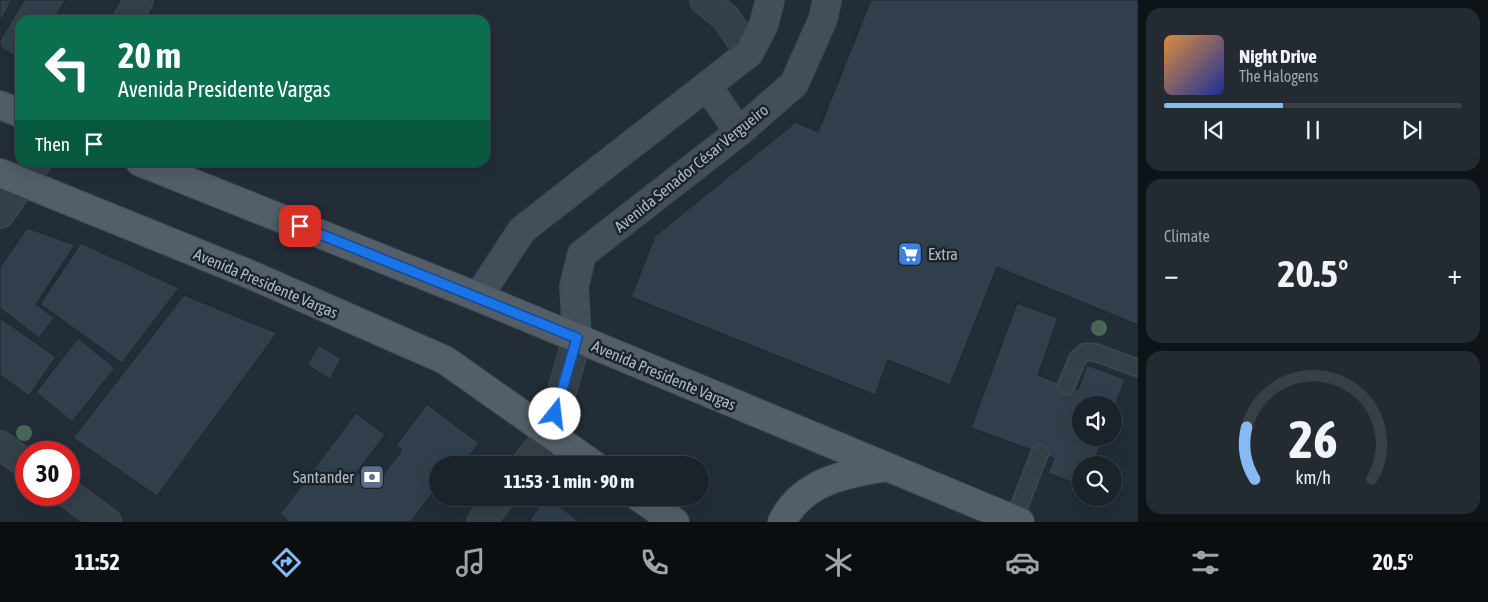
<!DOCTYPE html>
<meta charset="utf-8">
<style>
:root{--surface:#1a222a;--page:#232a32;--text:#f1f3f6;--muted:#9fa4a8;--line:#383f47;--accent:#87baf3}
body{margin:0;font-family:"Asap Condensed",sans-serif;background:var(--page);color:var(--text);height:100vh;display:flex;flex-direction:column;font-size:19px;white-space:nowrap}
*{box-sizing:border-box;margin:0}
p{font-size:16px;color:var(--muted)}
.icon{flex:none;width:28px;height:28px;fill:none;stroke:currentColor;stroke-width:2;stroke-linecap:round;stroke-linejoin:round}
.map{position:relative;flex:1;overflow:hidden}
.panel{display:flex;flex-direction:column;gap:8px;padding:8px;background:#0e1317;width:350px}
.panel>*{flex:none}
.hud{position:absolute;left:15px;top:15px;width:475px;height:152px;border-radius:15px;box-shadow:0 5px 20px #0002,0 0 0 1px var(--line);background:#0b6e4f;color:#fff;overflow:hidden}
.fabs{position:absolute;left:1072px;top:396px;display:grid;gap:10px}
.fabs a{display:grid;place-items:center;width:50px;height:50px;border-radius:50%;background:var(--surface);box-shadow:0 5px 20px #0002,0 0 0 1px var(--line);font-size:25px}
.speed{position:absolute;left:15px;top:441px;display:flex;gap:10px;font-size:25px;font-weight:700;text-align:center}
.speed>*{display:grid;place-content:center;width:65px;height:65px;border-radius:50%;background:var(--surface);box-shadow:0 5px 20px #0002,0 0 0 1px var(--line);line-height:1}
.speed .limit{border:8px solid #d22;background:#fff;color:#111}
.pin{position:absolute;display:grid;place-items:center;width:42px;height:42px;color:#fff;margin:-21px;border-radius:10px;box-shadow:0 2px 8px #0006}
.me{position:absolute;width:55px;margin:-28px;rotate:16deg;stroke-linejoin:round;filter:drop-shadow(0 0 4px #0008)}
.turn{display:flex;align-items:center;gap:18px;height:105px;padding:0 20px;font-size:22px}
.turn .icon{width:65px;height:65px;stroke-width:2.5}
.turn b{display:block;font-size:35px;line-height:42px}
.then{display:flex;align-items:center;height:48px;padding:0 20px;background:#0003;gap:10px;font-size:19px}
.big{font-size:38px;font-weight:700;line-height:1.1}
.panel .tile{flex:1;display:flex;flex-direction:column;justify-content:center;gap:8px;min-width:0;padding:0 18px;border-radius:15px;background:var(--page)}
.panel .dial{align-items:center;gap:0}
.dial svg{height:130px;overflow:visible;fill:none;stroke:var(--line);stroke-width:7;stroke-linecap:round;text-anchor:middle}
.dial text{fill:var(--text);stroke:none}
.song{display:flex;align-items:center;gap:15px}
.cover{width:60px;height:60px;border-radius:8px;background:linear-gradient(135deg,hsl(30 70% 55%),hsl(230 70% 35%))}
.played{height:5px;border-radius:2px;background:linear-gradient(90deg,var(--accent) 40%,var(--line) 40%)}
.keys{display:flex;justify-content:space-around;direction:ltr}
.heat{display:flex;justify-content:space-between;align-items:center;font-size:28px;direction:ltr}
.trip{position:absolute;left:429px;top:456px;width:280px;height:50px;border-radius:25px;background:var(--surface);box-shadow:0 5px 20px #0002,0 0 0 1px var(--line);font-weight:700;line-height:50px;text-align:center}
.dock{display:flex;height:80px;justify-content:space-around;align-items:center;background:#0a0e11;color:var(--muted)}
.dock .icon{width:35px;height:35px}
.dock .current{color:var(--accent)}
.dock b{font-size:22px;color:var(--text)}
main{display:flex;flex:1;min-height:0}
.map>svg:first-child{display:block}
.building{fill:#313f4c;stroke:#1d262f}
.lines{fill:none;stroke-linecap:round;stroke-linejoin:round}
.lane-casing{stroke:#3f4852;stroke-width:19}
.street-casing{stroke:#3f4852;stroke-width:30}
.secondary-casing{stroke:#3f4852;stroke-width:30}
.primary-casing{stroke:#3f4852;stroke-width:30}
.lane{stroke:#353f48;stroke-width:16}
.street{stroke:#353f48;stroke-width:28}
.secondary{stroke:#444e5b;stroke-width:28}
.primary{stroke:#535e68;stroke-width:28}
.tree{fill:#486656}
.route-casing{stroke:#114b97;stroke-width:12}
.route{stroke:#1a73e8;stroke-width:9}
.labels{text-anchor:middle;dominant-baseline:central;stroke-width:5;stroke-linejoin:round;paint-order:stroke}
.street-label{font-size:16px;fill:#b0bac5;stroke:#1b242d}
.poi-label{font-size:16px;fill:#b0bac5;stroke:#1b242d;text-anchor:start}
</style>
<main>
<div class="map">
<svg width="1138" height="522" viewBox="0 0 1138 522">
<rect width="100%" height="100%" fill="#222d38"/>
<path class="building" d="M0 0H12L0 22Z
M24 0H65L54 20H20V59L0 47V40Z
M871 0H1138V325L997 267 950 385 888 360 875 395 631 297 655 236 796 122 818 132Z
M27 228 75 245 36 304 54 318 39 338 0 308V267Z
M81 243 179 288 122 363 40 304Z
M184 295 277 333 157 496 73 438Z
M1017 303 1058 318 1038 375 1078 390 1087 365 1125 379 1114 409V405H1081V438H1103L1093 465H1081V486L1048 473 1054 458 971 428Z
M0 318 56 357 29 396 0 375Z
M78 338 115 368 72 422 36 392Z
M319 345 341 359 330 379 307 365Z
M427 404 479 443 462 465H438V490L436 489 410 522H290L280 514 356 413 385 435 357 472 375 486 402 450 396 445Z
M546 498H548L580 522H534L530 519Z"/>
<g class="lines">
<defs>
<path id="lane" d="M1066 386 1078 358 1085 352H1094L1138 368
M1014 519 1040 453"/>
<path id="street" d="M704 0 726 18 749 53
M127 20 139 0
M0 214 37 162
M0 445 26 464
M525 465 550 434 577 338
M69 494 107 522
M481 522 500 498"/>
<path id="secondary" d="M707 86 739 132
M478 297 522 230 749 53 764 24 770 0
M577 338 574 286 582 254 739 132 794 84 823 19 827 0"/>
<path id="primary" d="M0 105 20 113
M140 162 478 297 1020 522
M0 173 249 274 445 360 594 465
M640 498 675 522
M782 522C802 481 847 473 888 467"/>
</defs>
<use href="#lane" class="lane-casing"/>
<use href="#street" class="street-casing"/>
<use href="#secondary" class="secondary-casing"/>
<use href="#primary" class="primary-casing"/>
<use href="#lane" class="lane"/>
<use href="#street" class="street"/>
<use href="#secondary" class="secondary"/>
<use href="#primary" class="primary"/>
</g>
<g class="tree">
<circle cx="1099" cy="328" r="8"/>
<circle cx="24" cy="433" r="8"/>
</g>
<g class="lines">
<defs>
<path id="route" d="M300 226 577 338 555 414"/>
</defs>
<use href="#route" class="route-casing"/>
<use href="#route" class="route"/>
</g>
<defs>
<symbol id="supermarket-square" viewBox="-11 -11 22 22"><rect x="-9" y="-9" width="18" height="18" rx="4" fill="#3f7fe0" stroke="#1b242d"/><path d="M-6-5.5h2.5l.6 2H6L4.5 2H-2.5L-4.4-4H-6ZM-1.5 3.2a1.3 1.3 0 1 0 .1 0ZM3 3.2a1.3 1.3 0 1 0 .1 0Z" fill="#fff"/></symbol>
<symbol id="bank-square" viewBox="-11 -11 22 22"><rect x="-9" y="-9" width="18" height="18" rx="4" fill="#5c6f8a" stroke="#1b242d"/><path d="M-6-4H6V4H-6ZM0-2.3a2.3 2.3 0 1 0 0 4.6a2.3 2.3 0 1 0 0-4.6Z" fill="#fff"/></symbol>
</defs>
<g fill-rule="evenodd">
<use href="#supermarket-square" x="896" y="240" width="28" height="28"/>
<use href="#bank-square" x="358" y="463" width="28" height="28"/>
</g>
<g class="labels">
<g class="street-label">
<text transform="translate(691 168) rotate(-39)">Avenida Senador César Vergueiro</text>
<text transform="translate(266 283) rotate(23)">Avenida Presidente Vargas</text>
<text transform="translate(664 375) rotate(23)">Avenida Presidente Vargas</text>
</g>
<g class="poi-label">
<text x="928" y="254">Extra</text>
<text x="354" y="477" text-anchor="end">Santander</text>
</g>
</g>
</svg>
<div class="fabs">
<a><svg class="icon" aria-label="sound" viewBox="0 0 24 24"><path d="M4 9h4l5-4v14l-5-4H4zM17 9q2 3 0 6"/></svg></a>
<a><svg class="icon" aria-label="search" viewBox="0 0 24 24"><circle cx="10" cy="10" r="6"/><path d="M15 15l6 6"/></svg></a>
</div>
<div class="speed"><div class="limit">30</div></div>
<div class="pin" style="left:300px;top:226px;background:#d93025"><svg class="icon" aria-label="arrive" viewBox="0 0 24 24"><path d="M6 21V4h12l-3 4 3 4H6"/></svg></div>
<svg class="me" style="left:555px;top:414px" viewBox="-20 -20 40 40"><circle r="19" fill="#fff"/><path d="M0-13L10 11 0 6-10 11z" fill="#1a73e8"/></svg>
<div class="trip">11:53 · 1 min · 90 m</div>
<div class="hud">
<div class="turn"><svg class="icon" aria-label="left" viewBox="0 0 24 24"><path d="M17 20v-9H6M10 6l-5 5 5 5"/></svg><div><b>20 m</b>Avenida Presidente Vargas</div></div>
<div class="then">Then<svg class="icon" aria-label="arrive" viewBox="0 0 24 24"><path d="M6 21V4h12l-3 4 3 4H6"/></svg></div>
</div>
</div>
<section class="panel">
<div class="tile">
<div class="song"><i class="cover"></i><div><b>Night Drive</b><p>The Halogens</p></div></div>
<div class="played"></div>
<div class="keys"><svg class="icon" aria-label="previous" viewBox="0 0 24 24"><path d="M18 5L8 12l10 7zM5 5v14"/></svg><svg class="icon" aria-label="pause" viewBox="0 0 24 24"><path d="M8 5v14M16 5v14"/></svg><svg class="icon" aria-label="next" viewBox="0 0 24 24"><path d="M6 5l10 7-10 7zM19 5v14"/></svg></div>
</div>
<div class="tile"><p>Climate</p>
<div class="heat"><a>−</a><b class="big">20.5°</b><a>+</a></div>
</div>
<div class="tile dial"><svg viewBox="0 0 100 80">
<path d="M14 69A42 42 0 1 1 86 69"/>
<path d="M14 69A42 42 0 0 1 9 37" stroke="#87baf3"/>
<text x="50" y="56" font-size="32" font-weight="700">26</text>
<text x="50" y="72" font-size="11">km/h</text>
</svg></div>
</section>
</main>
<nav class="dock">
<b>11:52</b>
<svg class="icon current" aria-label="directions" viewBox="0 0 24 24"><path d="M12 3l9 9-9 9-9-9zM9 14v-3h6M13 9l2 2-2 2"/></svg>
<svg class="icon" aria-label="music" viewBox="0 0 24 24"><path d="M9 18V5l10-2v13"/><circle cx="6" cy="18" r="3"/><circle cx="16" cy="16" r="3"/></svg>
<svg class="icon" aria-label="phone" viewBox="0 0 24 24"><path d="M5 4h4l2 5-3 2q2 4 5 5l2-3 5 2v4C11 20 4 13 5 4z"/></svg>
<svg class="icon" aria-label="climate" viewBox="0 0 24 24"><path d="M12 3v18M4 7l16 10M4 17L20 7"/></svg>
<svg class="icon" aria-label="car" viewBox="0 0 24 24"><path d="M5 17H2v-5l4-1 3-4h7l3 4 3 1v5h-3M9 17h6M6 11h13"/><circle cx="7" cy="17" r="2"/><circle cx="17" cy="17" r="2"/></svg>
<svg class="icon" aria-label="filters" viewBox="0 0 24 24"><path d="M4 7h16M4 17h16"/><circle cx="9" cy="7" r="2"/><circle cx="15" cy="17" r="2"/></svg>
<b>20.5°</b>
</nav>
